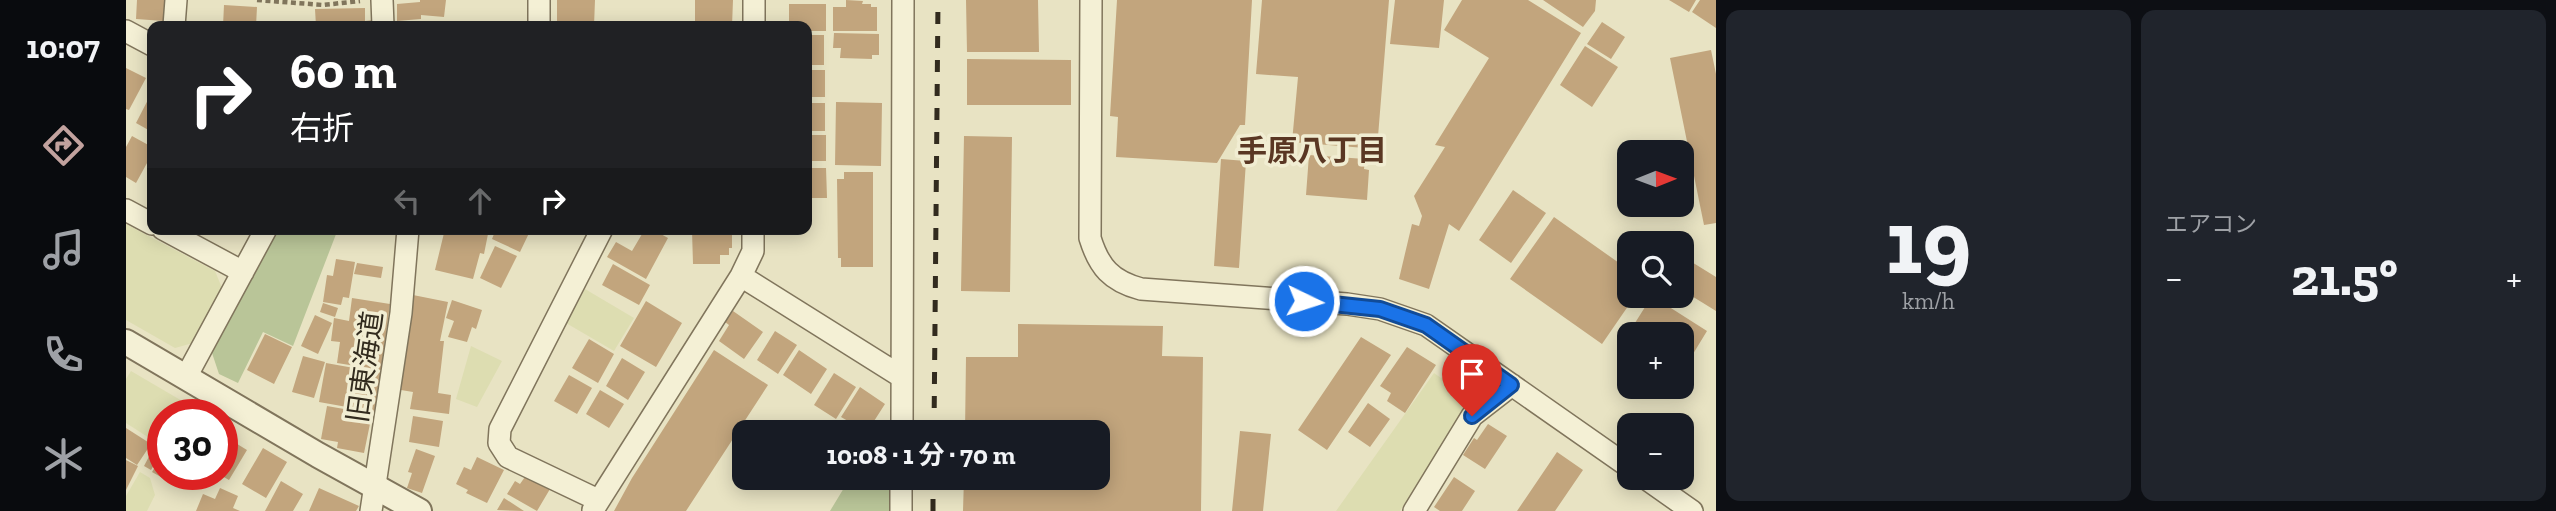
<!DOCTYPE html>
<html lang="ja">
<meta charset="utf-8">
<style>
:root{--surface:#171b24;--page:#20242c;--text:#f1f3f6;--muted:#9ea1a6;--accent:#c2a29e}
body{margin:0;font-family:"Zilla Slab","Noto Sans JP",serif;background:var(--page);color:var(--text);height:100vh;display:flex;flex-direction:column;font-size:26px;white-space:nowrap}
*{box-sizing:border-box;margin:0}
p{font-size:23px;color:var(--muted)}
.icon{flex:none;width:38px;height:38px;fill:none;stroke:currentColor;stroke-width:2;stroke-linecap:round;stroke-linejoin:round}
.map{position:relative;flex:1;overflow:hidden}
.drawer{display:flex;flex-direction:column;gap:10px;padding:10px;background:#0d0f14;width:840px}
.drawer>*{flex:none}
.hud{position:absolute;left:21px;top:21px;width:665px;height:214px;border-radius:14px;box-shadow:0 4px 18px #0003;background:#202124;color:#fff;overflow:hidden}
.needle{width:46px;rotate:89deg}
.tools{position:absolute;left:1491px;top:140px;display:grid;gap:14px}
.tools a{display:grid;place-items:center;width:77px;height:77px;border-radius:14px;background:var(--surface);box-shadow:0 4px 18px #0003;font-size:35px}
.speed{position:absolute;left:21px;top:399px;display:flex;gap:14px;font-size:35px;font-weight:700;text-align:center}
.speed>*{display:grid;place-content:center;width:91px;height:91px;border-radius:50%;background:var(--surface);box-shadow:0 4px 18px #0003;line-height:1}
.speed .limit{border:10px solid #d22;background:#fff;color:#111}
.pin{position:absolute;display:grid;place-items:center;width:60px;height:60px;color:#fff;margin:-72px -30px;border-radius:50% 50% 50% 0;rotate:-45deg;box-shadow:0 0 7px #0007}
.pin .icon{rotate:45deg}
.me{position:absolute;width:77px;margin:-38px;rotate:94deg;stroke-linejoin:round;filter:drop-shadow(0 0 5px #0008)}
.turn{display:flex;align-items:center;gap:24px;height:147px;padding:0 28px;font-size:32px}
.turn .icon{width:91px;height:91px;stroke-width:2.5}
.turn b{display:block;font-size:49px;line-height:60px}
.lanes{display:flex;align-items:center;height:66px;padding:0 28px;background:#0003;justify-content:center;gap:35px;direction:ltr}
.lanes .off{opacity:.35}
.big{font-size:52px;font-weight:700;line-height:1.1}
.drawer .tile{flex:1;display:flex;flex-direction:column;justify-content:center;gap:10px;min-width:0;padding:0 24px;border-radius:14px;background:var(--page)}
.drawer .dial{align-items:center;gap:0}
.dial b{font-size:91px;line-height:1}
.heat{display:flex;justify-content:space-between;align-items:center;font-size:38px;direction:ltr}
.drawer .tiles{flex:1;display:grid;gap:10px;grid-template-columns:repeat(2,1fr)}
.trip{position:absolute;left:606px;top:420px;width:378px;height:70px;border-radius:14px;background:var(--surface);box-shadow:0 4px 18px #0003;font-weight:700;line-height:70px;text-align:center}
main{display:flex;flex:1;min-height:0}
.menu{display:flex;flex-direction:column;width:126px;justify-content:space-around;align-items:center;background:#090b0e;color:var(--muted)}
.menu .icon{width:49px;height:49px}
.menu .active{color:var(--accent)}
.menu b{font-size:32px;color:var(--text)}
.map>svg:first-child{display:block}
.farmland{fill:#ddddb1}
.green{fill:#b9c598}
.building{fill:#c2a57d}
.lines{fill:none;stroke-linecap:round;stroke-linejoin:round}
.minor-casing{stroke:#80755c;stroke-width:24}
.tertiary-casing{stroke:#80755c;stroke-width:28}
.path{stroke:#80755c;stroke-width:4.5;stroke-dasharray:5 3.5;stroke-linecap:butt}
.minor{stroke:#f4f0d5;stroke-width:21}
.tertiary{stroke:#f4f0d5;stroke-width:24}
.rail{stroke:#322b1e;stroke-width:5;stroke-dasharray:12 12;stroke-linecap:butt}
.route-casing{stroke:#114b97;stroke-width:18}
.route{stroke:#1a73e8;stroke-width:12}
.labels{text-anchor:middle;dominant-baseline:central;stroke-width:7;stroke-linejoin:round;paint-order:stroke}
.street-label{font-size:28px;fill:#322b1e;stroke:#f1edd2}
.neighbourhood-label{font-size:30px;font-weight:bold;fill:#5a3723;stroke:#f1edd2}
</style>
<main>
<nav class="menu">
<b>10:07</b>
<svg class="icon active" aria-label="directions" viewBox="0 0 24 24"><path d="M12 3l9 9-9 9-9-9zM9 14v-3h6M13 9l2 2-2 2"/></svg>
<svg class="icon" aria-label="music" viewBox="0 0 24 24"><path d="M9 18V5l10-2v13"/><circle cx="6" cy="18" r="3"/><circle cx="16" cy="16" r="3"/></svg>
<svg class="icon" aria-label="phone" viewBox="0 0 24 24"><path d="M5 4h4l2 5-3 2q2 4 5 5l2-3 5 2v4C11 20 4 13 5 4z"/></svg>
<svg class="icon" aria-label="climate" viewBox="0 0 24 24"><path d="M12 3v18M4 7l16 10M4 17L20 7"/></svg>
</nav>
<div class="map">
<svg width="1590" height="511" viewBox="0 0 1590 511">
<rect width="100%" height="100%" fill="#e8e3c3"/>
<path class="farmland" d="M0 224 89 271 96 288 67 343 49 348 0 320Z
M459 289 508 318 488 351 440 323Z
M345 346 376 361 351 407 330 399Z
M1327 363 1355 382 1274 511H1210L1308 373 1315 378 1318 376Z
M5 371 80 415H37V446L28 441 0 423V379Z
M14 472 24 478 29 495 21 511H0V496Z"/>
<path class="green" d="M153 229H212L167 346 137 332 112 383 93 374 86 353Z
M724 478H763V511H704Z"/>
<path class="building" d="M11 0H39L38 21 10 19Z
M294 0H320L318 17 295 15V19L271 21V4L294 2Z
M431 0H469L468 26H431Z
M569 0H607L606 26H569Z
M720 0 737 1 736 4H745V7H751V31H707V7H720Z
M840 0H912L913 52H841Z
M991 0H1126L1119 125H1114L1091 163 990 157 992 117 984 116Z
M1136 0H1263L1251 149 1166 142 1172 77 1130 74Z
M1269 0H1318L1313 48 1264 44Z
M1336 0H1402L1455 33 1333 231 1323 224 1303 289 1273 279 1286 224 1293 226 1296 216 1288 196 1319 147 1309 145 1363 58 1318 30Z
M1417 0H1470L1469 11 1457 27Z
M1543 0H1570L1563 12Z
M1574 0H1590V28L1566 12Z
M663 4H700V31H681V26H663Z
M98 5 131 7 130 26H97Z
M239 8V21L248 20V26H190L189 9Z
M1476 22 1499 37 1485 59 1461 44Z
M708 33 753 34V55H746V59L714 58 715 48H707Z
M681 35H698V65H681Z
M1459 46 1492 67 1466 107 1434 85Z
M1585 50 1590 74V223L1578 225 1544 58Z
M841 59 945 60V105H841Z
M0 68 20 78 3 110 0 109Z
M681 70H699V97H681Z
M26 92V132L10 123Z
M710 102 756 103 755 166 709 165Z
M681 103H699V131H681Z
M681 135H700V161H681Z
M6 136 26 147V154L10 183 0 177V147Z
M838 136 886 137 884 292 835 291Z
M1183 155 1239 159 1238 169 1243 170 1241 200 1180 195Z
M1095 159 1120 161 1113 268 1088 266Z
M681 168H700L701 198H681Z
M718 172H747V267H715V258H712L711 179H718Z
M1387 190 1420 213 1385 263 1353 240Z
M1428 217 1503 270V296H1509L1476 344 1384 279Z
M319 229H363L358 254 354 253 347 279 309 270Z
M370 229H405L394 252 366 239Z
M519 229H526L542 238 520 279 481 257 490 242 506 251Z
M566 230H606V248H603V255H594V264H567Z
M369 246 391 256 375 288 354 278Z
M1556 256 1590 277V311L1556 290Z
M210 259 229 262 223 298 217 297 215 305 197 302 201 275 207 276Z
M231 263 257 267 255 278 228 274Z
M487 264 524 285 513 305 476 285Z
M287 295 322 302 314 341H318L312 393 325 395 323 414 284 409 287 392 275 390Z
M1526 296 1581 331 1556 372V334H1502Z
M226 298 264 304 255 370 211 363 214 342 205 341 208 318 223 321Z
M326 300 356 310 350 329 346 327 341 342 322 337 328 321 320 318Z
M520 301 556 323 530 367 494 346Z
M197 303 212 308 209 317 194 312Z
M607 311 637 332 618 359 593 341 603 325 599 322Z
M189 315 206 323 192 354 175 346Z
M892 324 1037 326 1036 356 1077 357 1075 511H837L838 478H971V432H839L840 357H892Z
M649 331 671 345 652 374 631 360Z
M139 334 166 347 148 384 121 370Z
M1235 337 1265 355 1201 450 1172 430Z
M463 339 488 354 472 383 446 368Z
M1281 347 1310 365 1279 413 1261 401 1265 393 1254 386Z
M588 350 642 385 560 511H488L506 478Z
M673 350 701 369 685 394 657 375Z
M177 356 199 362 188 398 166 392Z
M496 358 519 372 502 400 480 386Z
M200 363 256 373 249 412 193 402Z
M708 373 730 387 710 419 688 405Z
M443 375 466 388 451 414 428 401Z
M734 387 759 404 741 432 715 417Z
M474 390 498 404 483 428 460 414Z
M1242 403 1264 419 1244 447 1222 432Z
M201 406 246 414 238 453 211 448 212 442 195 439Z
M287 416 317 421 313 447 283 442Z
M1362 424 1381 436 1359 469 1337 455 1348 438 1351 440Z
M0 428 25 444 11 465 0 458Z
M1114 431 1145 434 1137 511H1106Z
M98 436 121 450 103 480 96 476Z
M28 447 36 452 25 470 18 466Z
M137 448 161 462 140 498 116 484Z
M290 449 309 456 296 493 281 488 286 473 282 472Z
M1431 452 1457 470 1429 511H1391Z
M37 454V474H70L63 486 45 475 42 481 26 472Z
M351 457 378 470 361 503 340 493 342 490 330 484 338 467 345 470Z
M0 460 12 466 0 490Z
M401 474 424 489 411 511 381 494 389 481 394 484Z
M1328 477 1349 491 1336 511H1314L1308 507Z
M155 481 177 494 167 511H139Z
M94 488 112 496 107 508 114 511H70L77 494 89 499Z
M193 488 233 506 230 511H183Z
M378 498 398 511 371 510Z"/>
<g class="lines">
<defs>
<path id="minor" d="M256 0 257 26
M965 0 964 238C973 267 985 281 1015 289L1221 304 1254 309 1300 325 1503 467
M48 26 50 0
M413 26V0
M628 26V0
M0 31 26 45
M0 210 26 224
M37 229 117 272
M615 276 776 377
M60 377 140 229
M776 432 777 0
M1519 478 1566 511
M472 500 382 457 373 443 374 429 476 229
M467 510 615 276 627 251V229
M245 511 275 313 282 229
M775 511V478
M1288 511 1346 416 1386 385"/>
<path id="tertiary" d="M0 342 192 455 293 511"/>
</defs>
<use href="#minor" class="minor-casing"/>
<use href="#tertiary" class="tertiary-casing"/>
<path class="path" d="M131 0 197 5 234 1"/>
<use href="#minor" class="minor"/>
<use href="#tertiary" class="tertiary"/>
<path class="rail" d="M808 432 812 0
M807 511V478"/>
</g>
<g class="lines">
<defs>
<path id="route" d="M1178 301 1254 309 1300 325 1385 385 1346 416"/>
</defs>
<use href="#route" class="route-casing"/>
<use href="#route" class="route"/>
</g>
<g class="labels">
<g class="street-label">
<text transform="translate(239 367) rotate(-82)">旧東海道</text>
</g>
<g class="neighbourhood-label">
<text x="1186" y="151">手原八丁目</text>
</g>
</g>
</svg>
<div class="tools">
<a><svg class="needle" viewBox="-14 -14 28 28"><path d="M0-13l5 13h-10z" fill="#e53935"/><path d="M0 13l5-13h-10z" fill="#9ea1a6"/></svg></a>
<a><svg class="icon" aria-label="search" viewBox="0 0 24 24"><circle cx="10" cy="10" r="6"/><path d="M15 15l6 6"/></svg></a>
<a>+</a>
<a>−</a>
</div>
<div class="speed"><div class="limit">30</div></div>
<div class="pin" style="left:1346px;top:416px;background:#d93025"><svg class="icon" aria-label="arrive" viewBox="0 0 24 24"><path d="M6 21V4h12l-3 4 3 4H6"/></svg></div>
<svg class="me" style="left:1178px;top:301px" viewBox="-20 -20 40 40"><circle r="17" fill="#1a73e8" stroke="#fff" stroke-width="3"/><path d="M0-11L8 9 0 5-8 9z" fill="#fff"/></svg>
<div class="trip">10:08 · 1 分 · 70 m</div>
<div class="hud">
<div class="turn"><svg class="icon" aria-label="right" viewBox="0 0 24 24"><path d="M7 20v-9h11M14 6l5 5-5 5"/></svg><div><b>60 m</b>右折</div></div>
<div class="lanes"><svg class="icon off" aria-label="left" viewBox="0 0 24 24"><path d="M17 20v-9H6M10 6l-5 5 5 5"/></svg><svg class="icon off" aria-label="ahead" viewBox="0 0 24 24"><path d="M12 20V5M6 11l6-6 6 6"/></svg><svg class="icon" aria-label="right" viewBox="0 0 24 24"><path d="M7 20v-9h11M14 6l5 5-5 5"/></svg></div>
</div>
</div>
<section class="drawer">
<div class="tiles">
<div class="tile dial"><b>19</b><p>km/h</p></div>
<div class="tile"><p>エアコン</p>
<div class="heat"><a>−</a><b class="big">21.5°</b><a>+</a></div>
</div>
</div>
</section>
</main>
